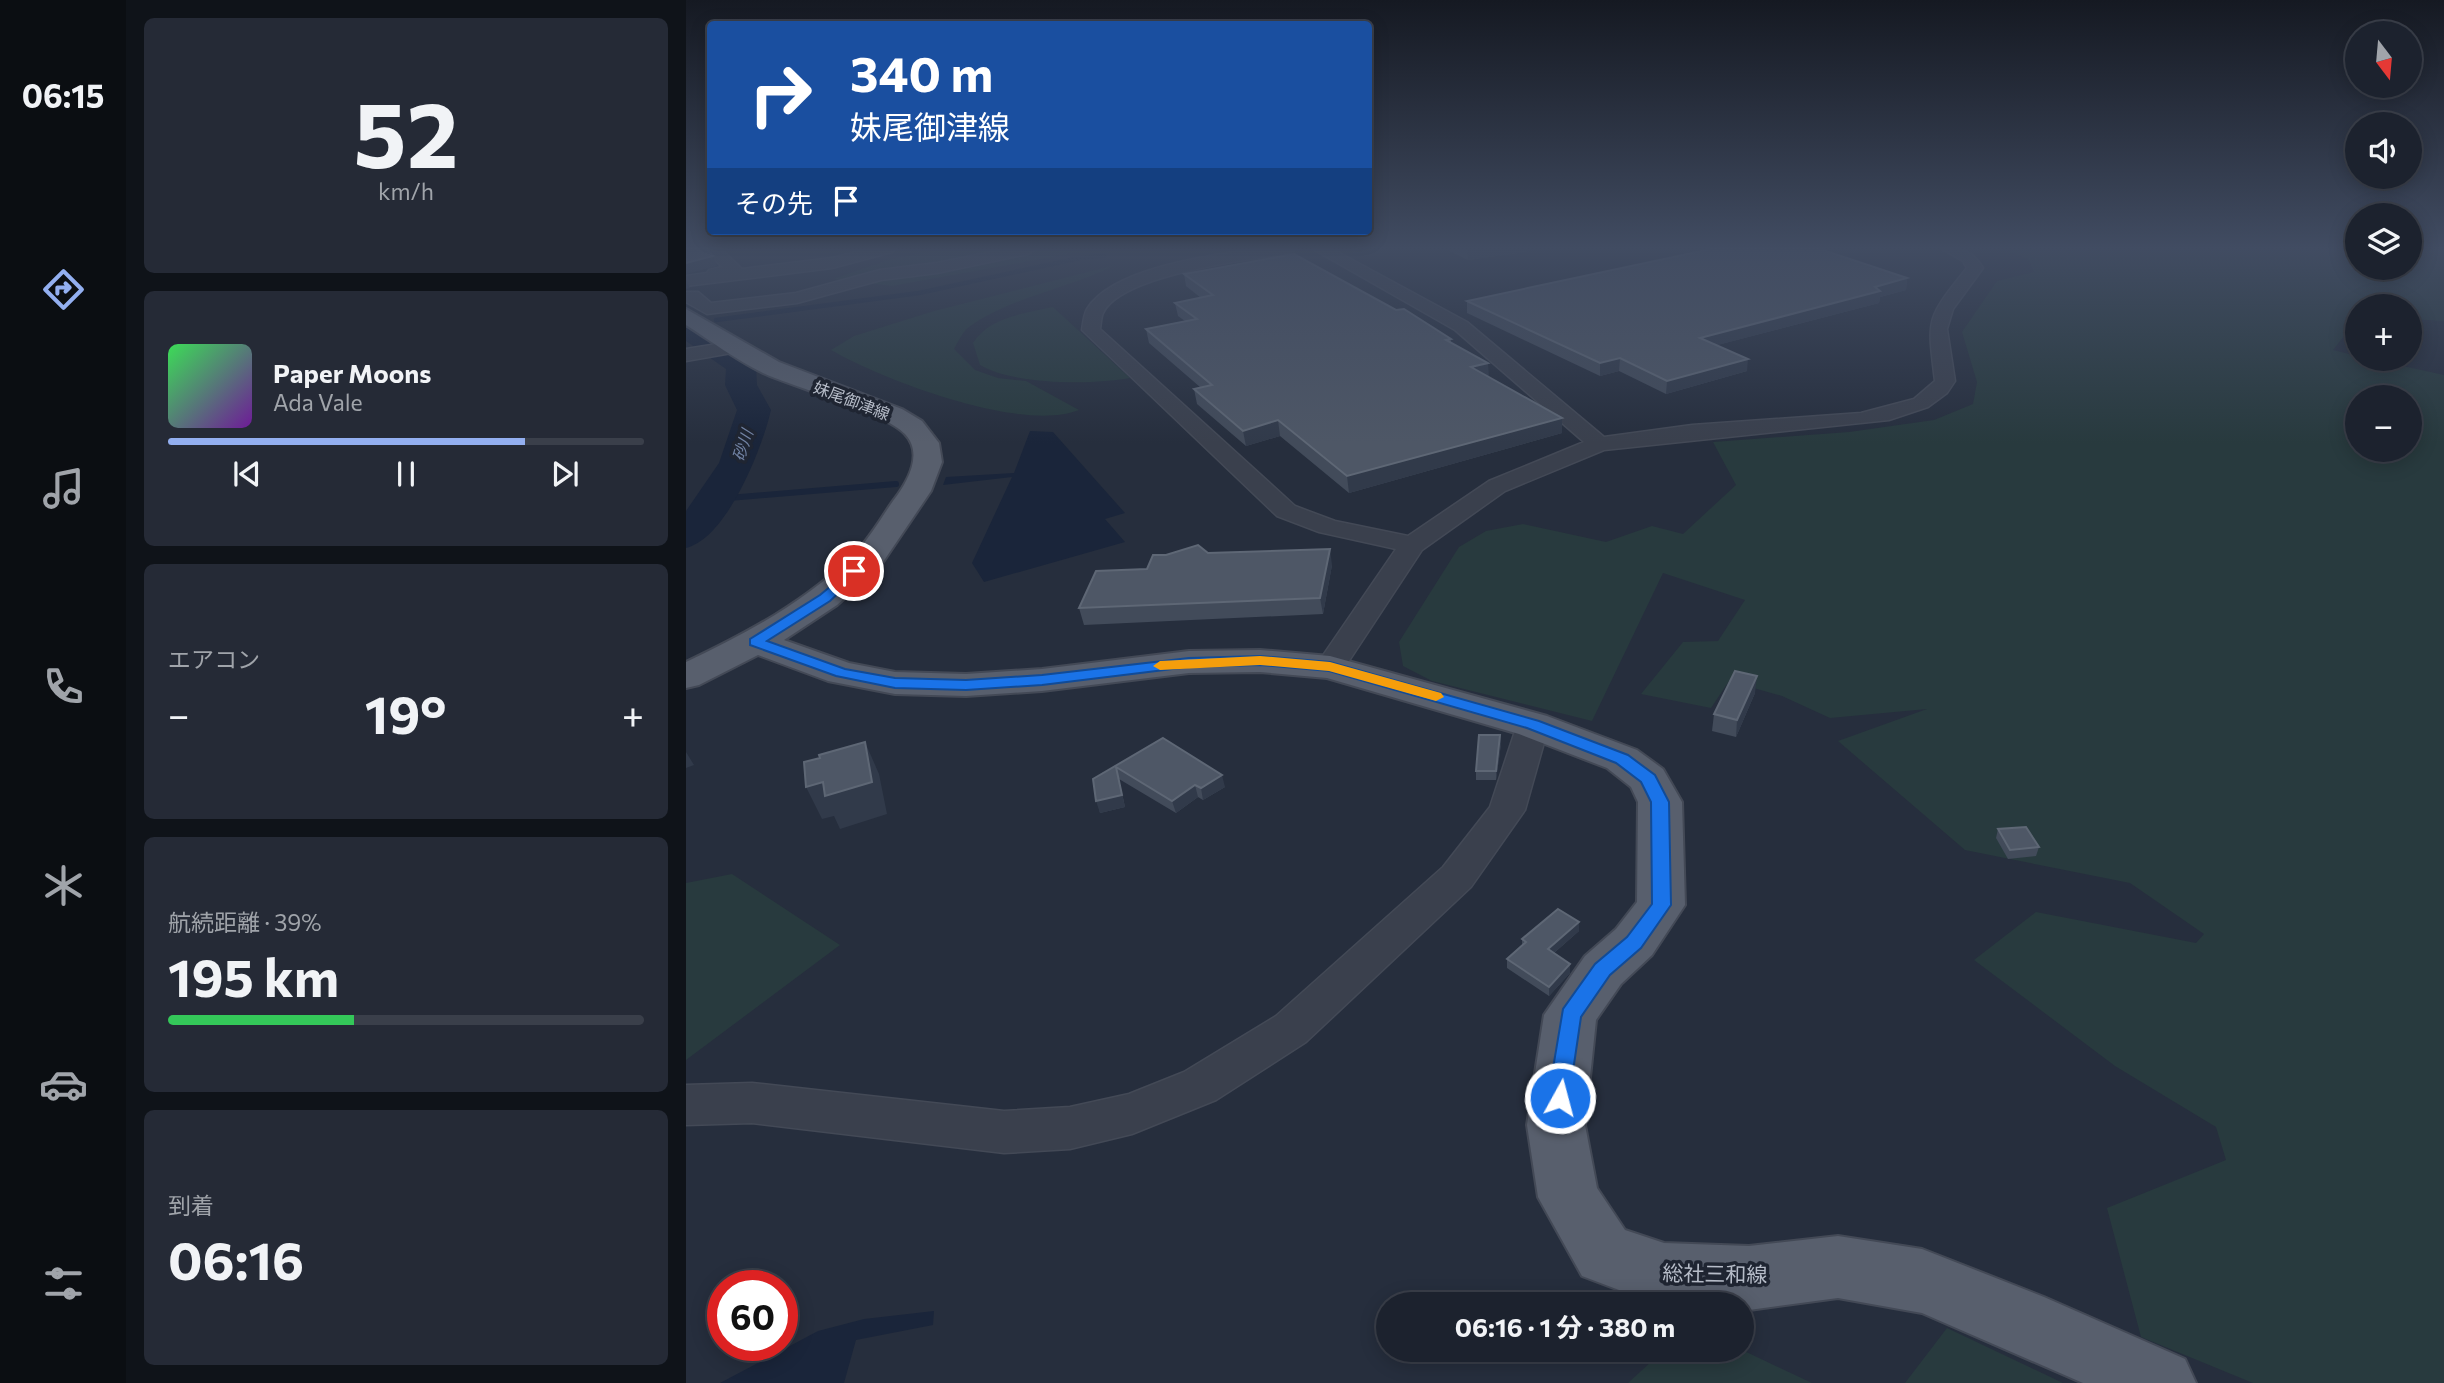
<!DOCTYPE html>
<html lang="ja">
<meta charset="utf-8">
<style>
:root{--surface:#1c222e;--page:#252a36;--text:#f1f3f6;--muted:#a0a4aa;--line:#3a3f4a;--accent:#93aff0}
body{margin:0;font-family:Commissioner,"Noto Sans JP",sans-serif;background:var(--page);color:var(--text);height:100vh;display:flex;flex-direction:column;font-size:26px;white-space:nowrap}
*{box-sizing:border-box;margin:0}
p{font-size:23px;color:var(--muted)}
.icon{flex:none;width:38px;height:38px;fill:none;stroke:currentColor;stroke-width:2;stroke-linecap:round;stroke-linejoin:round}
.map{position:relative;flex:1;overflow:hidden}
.sheet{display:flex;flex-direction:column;gap:18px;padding:18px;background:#0f1319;width:560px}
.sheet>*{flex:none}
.hud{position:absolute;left:21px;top:21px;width:665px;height:214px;border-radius:7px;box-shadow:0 4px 18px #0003,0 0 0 2px var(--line);background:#1a4fa0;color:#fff;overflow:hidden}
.needle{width:46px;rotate:164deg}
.controls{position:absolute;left:1659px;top:21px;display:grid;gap:14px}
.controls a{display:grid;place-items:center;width:77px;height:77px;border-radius:50%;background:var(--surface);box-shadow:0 4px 18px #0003,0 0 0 2px var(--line);font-size:35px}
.speed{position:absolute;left:21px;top:1270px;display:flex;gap:14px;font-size:35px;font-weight:700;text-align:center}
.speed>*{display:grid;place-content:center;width:91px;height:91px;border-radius:50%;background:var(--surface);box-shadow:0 4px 18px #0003,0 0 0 2px var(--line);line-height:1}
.speed .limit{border:10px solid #d22;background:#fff;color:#111}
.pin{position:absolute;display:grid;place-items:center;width:60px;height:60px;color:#fff;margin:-30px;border:4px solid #fff;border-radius:50%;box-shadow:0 2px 7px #0007}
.me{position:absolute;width:77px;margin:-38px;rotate:7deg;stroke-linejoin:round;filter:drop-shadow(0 0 5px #0008)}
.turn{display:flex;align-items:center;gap:24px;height:147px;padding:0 28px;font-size:32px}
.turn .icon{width:91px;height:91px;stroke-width:2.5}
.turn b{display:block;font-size:49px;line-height:60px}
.then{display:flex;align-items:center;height:66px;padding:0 28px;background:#0003;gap:14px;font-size:26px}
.big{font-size:52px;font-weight:700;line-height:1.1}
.sheet .card{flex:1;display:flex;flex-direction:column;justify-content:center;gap:10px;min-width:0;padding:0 24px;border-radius:10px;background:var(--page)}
.sheet .dial{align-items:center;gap:0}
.dial b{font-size:91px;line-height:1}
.song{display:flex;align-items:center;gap:21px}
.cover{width:84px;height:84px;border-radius:10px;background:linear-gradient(135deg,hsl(130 70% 55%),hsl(280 70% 35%))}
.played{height:7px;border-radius:4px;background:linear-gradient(90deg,var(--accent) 75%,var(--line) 75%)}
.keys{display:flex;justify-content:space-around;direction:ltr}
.heat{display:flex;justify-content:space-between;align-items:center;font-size:38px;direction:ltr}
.charge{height:10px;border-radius:5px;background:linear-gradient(90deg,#34c759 39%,var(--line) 0)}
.trip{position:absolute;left:690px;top:1292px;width:378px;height:70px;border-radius:35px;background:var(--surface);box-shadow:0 4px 18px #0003,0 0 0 2px var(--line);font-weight:700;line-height:70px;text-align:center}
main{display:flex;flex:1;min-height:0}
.tab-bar{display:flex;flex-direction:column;width:126px;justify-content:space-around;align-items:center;background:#0b0e12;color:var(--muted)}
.tab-bar .icon{width:49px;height:49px}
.tab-bar .selected{color:var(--accent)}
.tab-bar b{font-size:32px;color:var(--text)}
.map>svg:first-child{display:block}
.green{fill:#283a3e;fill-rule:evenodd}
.water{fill:#1a253a}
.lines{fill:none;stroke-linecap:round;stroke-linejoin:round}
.stream-far1{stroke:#1a253a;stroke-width:4.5}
.stream{stroke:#1a253a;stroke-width:6}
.river{fill:#1a253a;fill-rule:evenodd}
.street-casing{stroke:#434956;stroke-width:3}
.primary-casing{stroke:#434956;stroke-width:4}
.street{fill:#3a404d;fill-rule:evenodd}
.primary{fill:#585f6d;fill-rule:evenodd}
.wall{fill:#424b5a}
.shaded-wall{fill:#313a4a}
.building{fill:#4e5766;stroke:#5e6775;stroke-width:2}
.route{fill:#1a73e8;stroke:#114b97;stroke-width:2}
.slow{fill:#f59e0b}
.labels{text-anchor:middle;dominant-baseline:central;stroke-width:7;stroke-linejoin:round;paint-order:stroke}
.far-street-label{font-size:16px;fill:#b6bcc8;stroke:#1f2532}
.far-water-label{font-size:16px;font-style:italic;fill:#7283a4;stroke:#1f2532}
.near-street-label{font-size:21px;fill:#b6bcc8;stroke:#1f2532}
</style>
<main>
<nav class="tab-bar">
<b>06:15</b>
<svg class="icon selected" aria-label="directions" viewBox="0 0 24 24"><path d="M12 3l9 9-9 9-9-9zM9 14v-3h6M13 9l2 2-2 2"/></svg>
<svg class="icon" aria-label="music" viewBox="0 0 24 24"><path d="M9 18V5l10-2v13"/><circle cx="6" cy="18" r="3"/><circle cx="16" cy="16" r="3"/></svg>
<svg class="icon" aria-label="phone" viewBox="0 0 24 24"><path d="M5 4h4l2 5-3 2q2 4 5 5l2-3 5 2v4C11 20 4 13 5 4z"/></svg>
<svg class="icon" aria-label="climate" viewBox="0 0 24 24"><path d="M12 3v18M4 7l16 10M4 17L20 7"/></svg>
<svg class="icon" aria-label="car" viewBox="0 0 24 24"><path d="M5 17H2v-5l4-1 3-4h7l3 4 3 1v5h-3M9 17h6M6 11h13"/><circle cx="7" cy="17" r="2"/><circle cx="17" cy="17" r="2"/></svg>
<svg class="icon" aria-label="filters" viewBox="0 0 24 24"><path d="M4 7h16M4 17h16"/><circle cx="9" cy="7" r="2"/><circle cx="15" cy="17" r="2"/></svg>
</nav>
<section class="sheet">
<div class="card dial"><b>52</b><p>km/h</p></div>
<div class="card">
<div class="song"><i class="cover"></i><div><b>Paper Moons</b><p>Ada Vale</p></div></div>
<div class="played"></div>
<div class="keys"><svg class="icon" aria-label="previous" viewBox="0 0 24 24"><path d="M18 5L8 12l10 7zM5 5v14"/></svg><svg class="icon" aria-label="pause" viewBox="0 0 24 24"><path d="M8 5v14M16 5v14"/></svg><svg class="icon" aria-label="next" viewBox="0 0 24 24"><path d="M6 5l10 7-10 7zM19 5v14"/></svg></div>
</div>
<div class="card"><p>エアコン</p>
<div class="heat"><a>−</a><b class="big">19°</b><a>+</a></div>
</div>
<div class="card"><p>航続距離 · 39%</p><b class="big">195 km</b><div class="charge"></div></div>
<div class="card"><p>到着</p><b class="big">06:16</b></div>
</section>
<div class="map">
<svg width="1758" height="1383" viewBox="0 0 1758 1383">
<rect width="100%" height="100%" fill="#262e3d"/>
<path class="green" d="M255 249H410L206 286 147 279 202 260Z
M1319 249H1671V268H1724V249H1758V321L1724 319V306H1671V326L1665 327 1647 350 1671 356V359H1685L1758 375V1383H1567L1455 1337 1421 1208 1540 1160 1530 1127 1429 1066 1288 960 1350 912 1510 943 1518 934 1444 883 1279 850 1152 741 1241 709 1144 718 1096 696 1043 681 1025 708 955 694 997 642 1032 641 1059 600 977 573 906 721 746 681 717 666 713 642 773 547 800 531 837 524 920 542 966 526 997 534 1050 485 1027 442 1163 432 1248 420 1287 404 1291 382 1276 332 1311 281 1348 272 1342 259ZM1671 397H1724V450H1671Z
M429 265C383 289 324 297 283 327 277 331 272 342 268 349L289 370 312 378 340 381 393 410C336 433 197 380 145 350L168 336 248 311Z
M367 307 444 378C406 385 328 385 294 365L287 343C303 317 340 313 367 307Z
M46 874 154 945 0 1060V883Z
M1261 1328 1377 1383H1219Z
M979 1349H1054L1126 1383H942Z"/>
<path class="water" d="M344 431 367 432 439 513 419 519 439 542 298 582 286 563 326 477 257 485 260 477 328 473Z
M248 1311 247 1325 170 1340 158 1383H34L132 1331 178 1319Z"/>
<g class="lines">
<path class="stream-far1" d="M30 320 233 293 394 258 418 256"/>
<path class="stream" d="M31 499 210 484"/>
<path class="river" d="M0 319 10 322 66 360 70 366 71 385 85 410C76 449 41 538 0 548V511L33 463 51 410 39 385 40 369 0 341Z"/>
<defs>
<path id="street" d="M18 249H35L56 269 146 258 183 249H209L206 252 146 268 0 286V276L21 273 23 270 36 267Z
M320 249H350L342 254 251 273 195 280 111 303 21 314 0 302V292H12L25 303 110 293 194 270 251 263Z
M570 249H609L601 254C562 259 435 275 417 313 415 317 415 324 414 329L609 506 649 521 722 536 803 481 898 442 769 330 627 249H646L781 322 918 437 1006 425 1175 413 1228 399 1249 381C1241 317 1240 319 1281 268L1277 261 1256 249C1276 249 1286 250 1297 268L1267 309 1261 329 1269 381 1261 393 1242 407 1203 420 918 450 819 491 736 550 655 673 644 676 633 673 629 667 710 549 633 532 591 516 396 330C397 323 398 314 401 309 426 268 526 255 570 249Z
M50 341 59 347 57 351 0 361V349Z
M847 715 859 718 863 725 839 810 785 887 620 1042 530 1100 446 1134 384 1149 318 1153 66 1123 0 1125V1085L66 1083 318 1111 384 1107 443 1094 498 1072 590 1016 757 867 804 807 831 725 835 718Z"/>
<path id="primary" d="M0 309 93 362 216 409 236 421 253 443 256 462 245 491 195 565 151 605 98 640 163 663 209 672 280 674 356 669 503 651 574 650 644 656 861 716 951 750 977 769 996 802 999 905 966 955 935 984 910 1020 899 1125 911 1188 939 1230 978 1243 1063 1246 1152 1236 1236 1249 1358 1297 1499 1359 1510 1383H1397L1236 1313 1152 1298 1063 1310H1055V1304H970L896 1276 852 1197 841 1125 858 1015 899 956 930 929 951 902 952 802 945 787 921 768 833 734 641 678 574 672 503 673 356 691 280 696 209 694 142 681 72 655 13 685 0 688V662C61 633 121 601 169 553 184 538 195 518 207 501 221 483 238 454 219 434 198 412 110 388 77 373 50 360 25 341 0 325Z"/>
</defs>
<use href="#street" class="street-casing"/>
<use href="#primary" class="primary-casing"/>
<use href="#street" class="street"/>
<use href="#primary" class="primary"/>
</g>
<path class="wall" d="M759 249H853L832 253 782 260Z
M498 274 710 310 765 339V343L802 377 876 433 663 493 594 436 560 446 511 404 508 389 514 387 463 343 460 329 499 321 492 316 489 303 515 298 500 286Z
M1221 278 1220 290 1194 297 1193 303 1031 345 1061 371 980 394 933 371 914 376 781 313V301Z
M522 553 646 565 637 614 398 625 393 608 461 569Z
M1069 693 1050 737 1026 731 1028 714Z
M814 735 815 744 810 780H790V771Z
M477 738 539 787 517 800 512 797 490 813 433 779 439 807 414 813 407 779Z
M1312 829 1353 847 1350 856 1322 859 1310 838Z
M893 922V931L868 953 884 973 863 996 821 968V959L836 946V939Z"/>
<path class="shaded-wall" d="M781 249H853L832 253 782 260Z
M27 256 31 266 0 274V263Z
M1221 278 1220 290 1194 297 1193 303 1013 350 1014 338Z
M0 280 4 288 0 289Z
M934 358 933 371 914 376V363Z
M1062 359 1061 371 980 394 981 381Z
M802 363 803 377 785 367Z
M876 418V433L663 493 661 476Z
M592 420 594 436 560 446 557 431Z
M644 549 646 565 637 614 634 598Z
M1071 676 1069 693 1050 737 1051 720Z
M814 735 815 744 810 780V771Z
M179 742 193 774 201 814 154 829 148 816 136 819 120 787 137 782Z
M0 752 8 765 0 768Z
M430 767 439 807 414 813 410 801Z
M536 775 539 787 517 800 515 788Z
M509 785 512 797 490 813 486 801Z
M893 922V931L862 958V949Z
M884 964V973L863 996V987Z"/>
<path class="building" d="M0 249H21L27 256 0 263Z
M1025 249H1134L1221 278 1189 287 1194 291 1014 338 1062 359 981 381 934 358 914 363 781 301Z
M608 254 710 310 718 309 765 339 760 340 802 363 785 367 876 418 661 476 592 420 557 431 508 389 526 385 460 329 511 319 489 303 527 295 498 274Z
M512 545 522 553 644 549 634 598 393 608 410 571 461 569 467 555H480Z
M1049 671 1071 676 1051 720 1028 714Z
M793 735H814L810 771H790Z
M477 738 536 775 515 788 509 785 486 801 430 767 436 795 410 801 407 779Z
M179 742 186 782 139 796 137 782 120 787 118 762 134 758 133 755Z
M1340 827 1353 847 1324 850 1312 829Z
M872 909 893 922 862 949 884 964 863 987 821 959 840 942 836 939Z"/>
<linearGradient id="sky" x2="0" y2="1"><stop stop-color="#151922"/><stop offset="0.56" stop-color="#414c62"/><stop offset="1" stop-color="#414c62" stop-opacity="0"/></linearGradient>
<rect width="1758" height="443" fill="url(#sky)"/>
<path class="route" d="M168 567 173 568V574L144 601 81 641 159 669 209 678 280 680 356 675 503 658 574 656 644 662 853 721 942 755 969 775 983 802 985 905 955 948 924 975 895 1017 882 1105 874 1108 866 1105 862 1098 877 1009 909 964 941 937 966 904 965 802 955 782 930 763 841 728 643 671 574 665 503 667 356 685 280 690 209 688 150 676 64 645V639L134 595Z"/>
<path class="slow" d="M574 656 644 662 755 693 758 697 750 701 643 671 574 665 474 670 467 666 474 661Z"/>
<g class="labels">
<g class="far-street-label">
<text transform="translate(166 400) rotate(21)">妹尾御津線</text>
</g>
<g class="far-water-label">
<text transform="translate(56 445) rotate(-72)">砂川</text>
</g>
<g class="near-street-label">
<text transform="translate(1029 1273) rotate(1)">総社三和線</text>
</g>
</g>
</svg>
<div class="controls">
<a><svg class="needle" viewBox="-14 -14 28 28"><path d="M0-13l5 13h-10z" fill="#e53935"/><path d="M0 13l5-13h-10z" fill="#a0a4aa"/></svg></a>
<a><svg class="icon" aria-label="sound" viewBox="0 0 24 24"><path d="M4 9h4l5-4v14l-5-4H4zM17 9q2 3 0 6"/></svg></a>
<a><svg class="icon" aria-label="layers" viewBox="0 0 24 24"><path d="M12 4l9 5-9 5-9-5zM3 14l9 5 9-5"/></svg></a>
<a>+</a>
<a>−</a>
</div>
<div class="speed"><div class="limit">60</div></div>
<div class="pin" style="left:168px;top:571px;background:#d93025"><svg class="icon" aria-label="arrive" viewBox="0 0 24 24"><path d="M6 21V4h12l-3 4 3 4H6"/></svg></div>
<svg class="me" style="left:874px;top:1098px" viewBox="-20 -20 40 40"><circle r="17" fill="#1a73e8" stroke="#fff" stroke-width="3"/><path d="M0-11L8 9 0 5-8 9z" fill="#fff"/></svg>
<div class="trip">06:16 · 1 分 · 380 m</div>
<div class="hud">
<div class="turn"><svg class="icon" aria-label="right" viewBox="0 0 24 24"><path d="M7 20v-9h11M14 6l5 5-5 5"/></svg><div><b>340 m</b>妹尾御津線</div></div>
<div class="then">その先<svg class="icon" aria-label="arrive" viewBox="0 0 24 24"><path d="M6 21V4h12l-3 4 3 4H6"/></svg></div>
</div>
</div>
</main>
